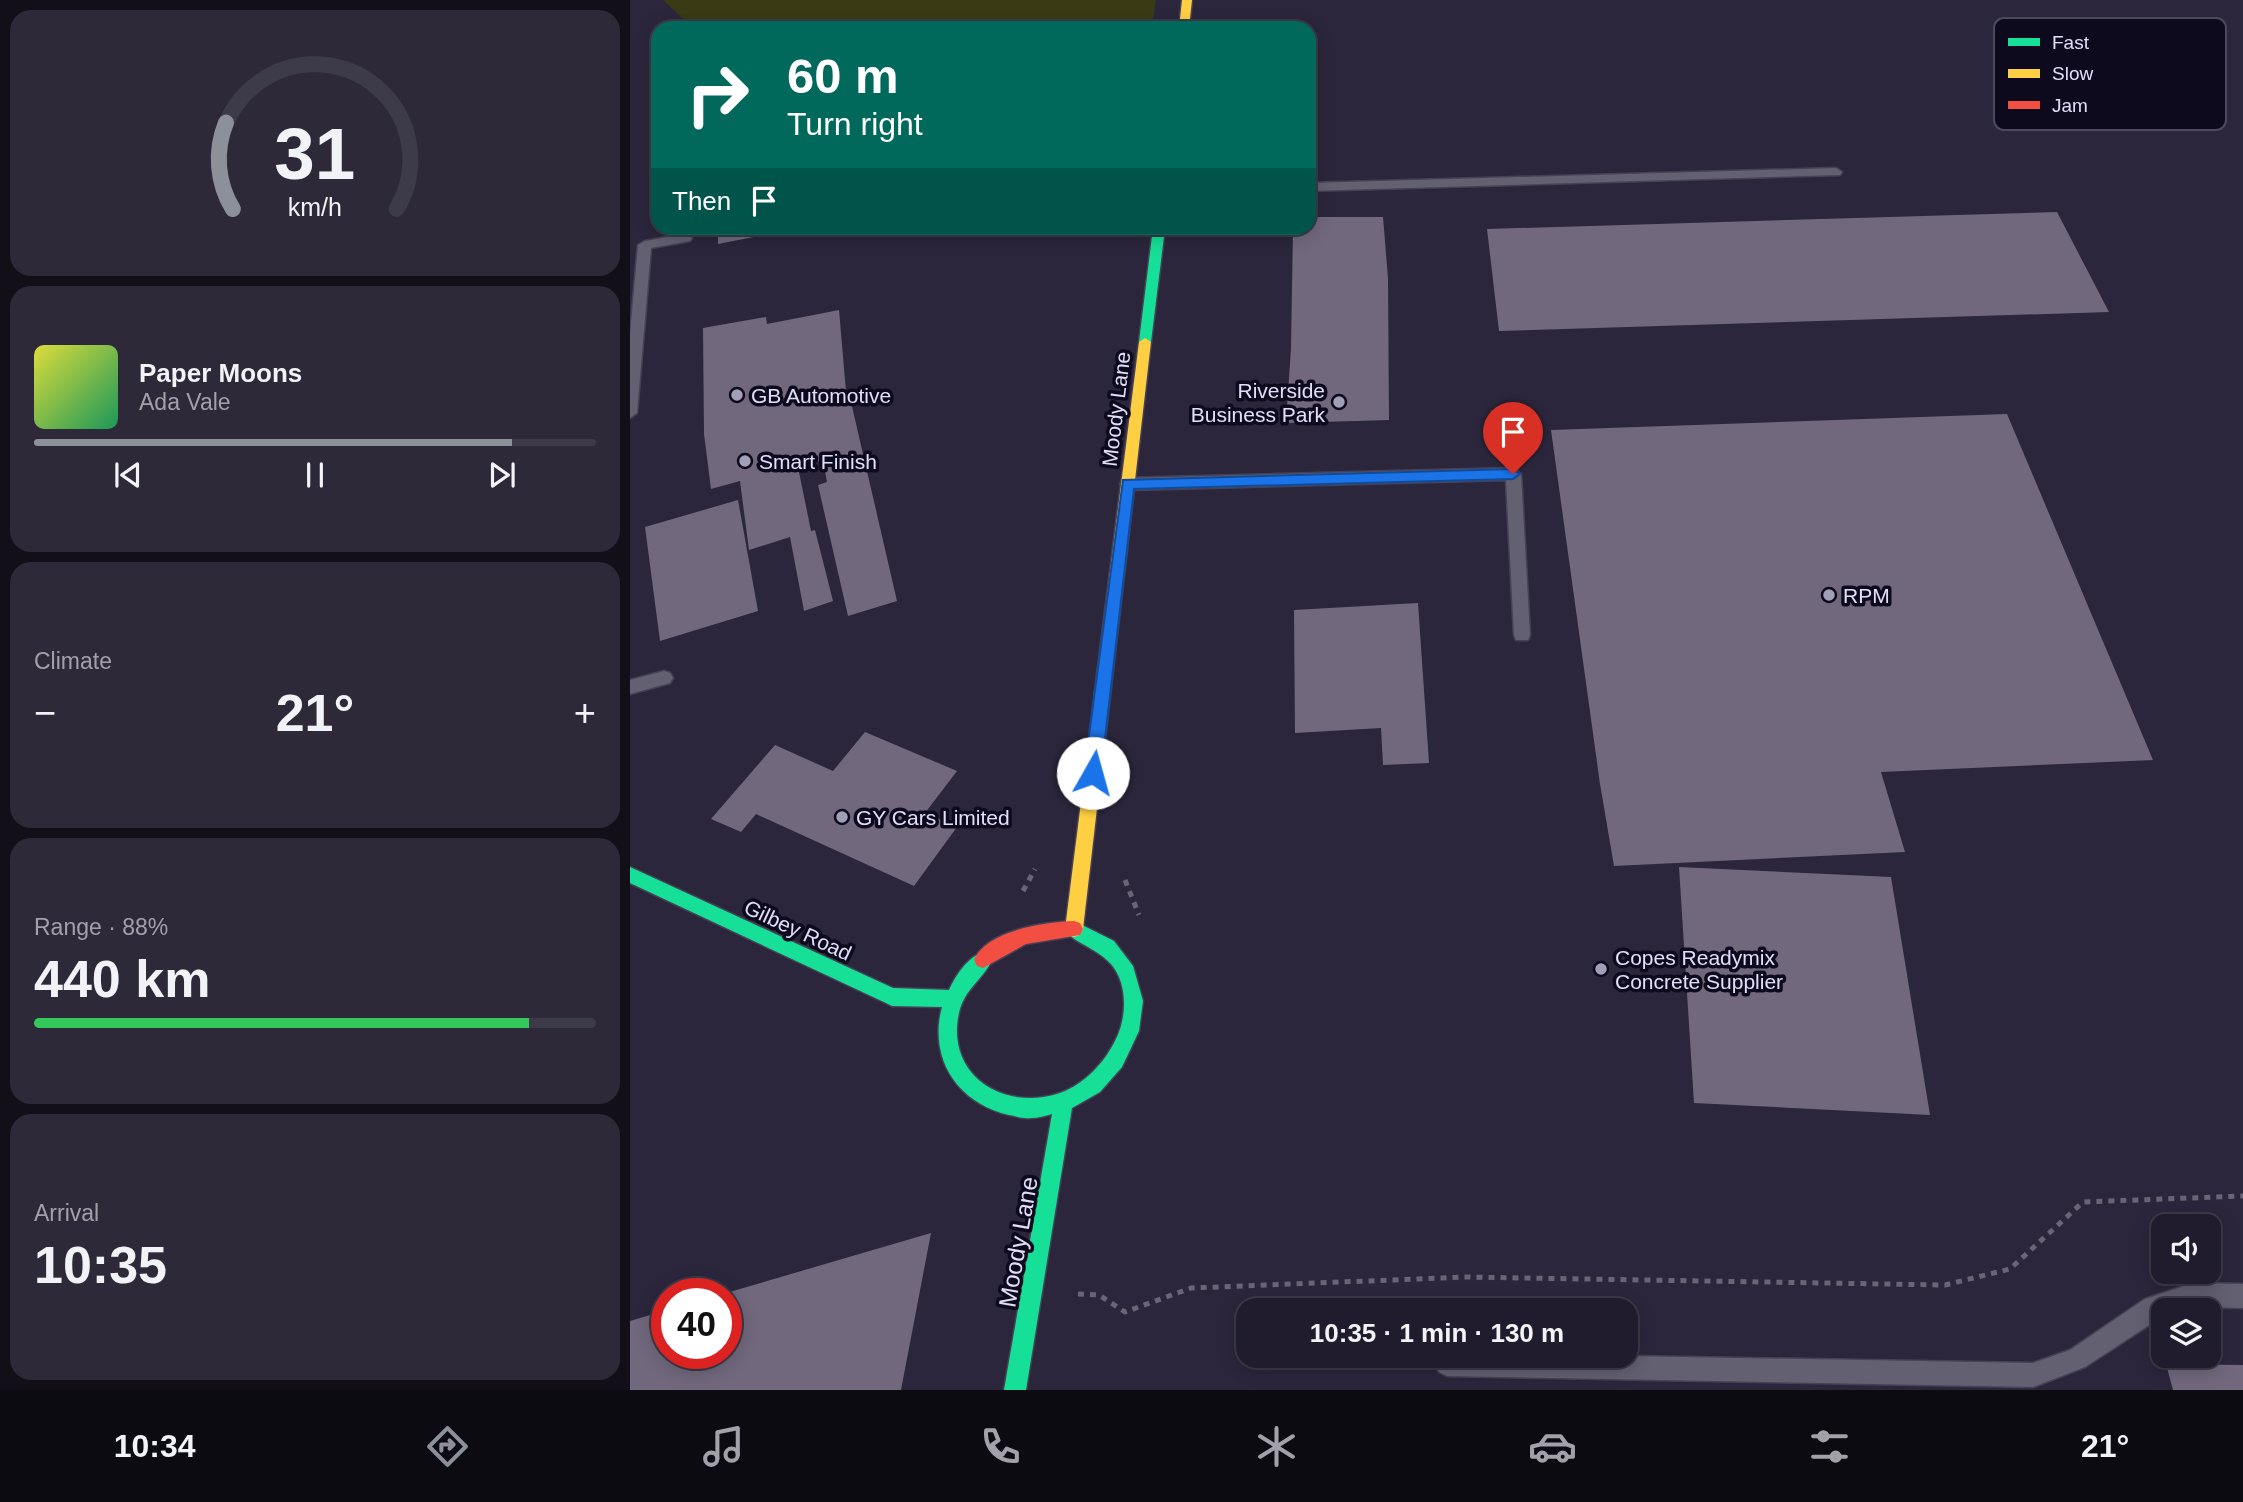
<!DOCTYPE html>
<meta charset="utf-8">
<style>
:root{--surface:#201c2d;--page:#2d2939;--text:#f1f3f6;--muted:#a2a1aa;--line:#3d3a49;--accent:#8c9099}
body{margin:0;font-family:Arial,sans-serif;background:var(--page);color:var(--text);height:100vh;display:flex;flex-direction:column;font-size:26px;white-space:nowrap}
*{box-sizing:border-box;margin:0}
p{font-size:23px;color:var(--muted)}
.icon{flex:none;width:38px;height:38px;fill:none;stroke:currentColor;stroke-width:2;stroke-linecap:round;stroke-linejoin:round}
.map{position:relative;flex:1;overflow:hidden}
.drawer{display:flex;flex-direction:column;gap:10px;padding:10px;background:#120f19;width:630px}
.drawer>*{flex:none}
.guide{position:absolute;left:21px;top:21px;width:665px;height:214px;border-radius:21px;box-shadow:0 4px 18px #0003,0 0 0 2px var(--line);background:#00695c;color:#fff;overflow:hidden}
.fabs{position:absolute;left:1521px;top:1214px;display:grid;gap:14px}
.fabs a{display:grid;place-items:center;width:70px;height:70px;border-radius:14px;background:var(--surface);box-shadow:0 4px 18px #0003,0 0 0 2px var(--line);font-size:35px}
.speed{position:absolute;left:21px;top:1278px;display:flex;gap:14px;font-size:35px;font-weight:700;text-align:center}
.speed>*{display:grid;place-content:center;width:91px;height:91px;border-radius:50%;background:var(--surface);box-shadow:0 4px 18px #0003,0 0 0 2px var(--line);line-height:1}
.speed .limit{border:10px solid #d22;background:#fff;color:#111}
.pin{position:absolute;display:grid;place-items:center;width:60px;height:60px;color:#fff;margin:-72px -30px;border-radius:50% 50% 50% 0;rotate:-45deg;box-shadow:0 0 7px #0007}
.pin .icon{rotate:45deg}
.me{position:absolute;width:77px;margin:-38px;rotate:7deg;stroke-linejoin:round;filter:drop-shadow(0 0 5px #0008)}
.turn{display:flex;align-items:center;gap:24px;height:147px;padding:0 21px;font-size:32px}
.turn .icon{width:91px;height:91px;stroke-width:2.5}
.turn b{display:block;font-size:49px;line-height:60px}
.then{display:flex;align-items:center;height:66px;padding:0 21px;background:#0003;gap:14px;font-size:26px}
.big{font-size:52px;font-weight:600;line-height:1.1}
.drawer .card{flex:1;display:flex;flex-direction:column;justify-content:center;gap:10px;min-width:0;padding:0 24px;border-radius:21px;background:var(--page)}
.drawer .dial{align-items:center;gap:0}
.dial svg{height:182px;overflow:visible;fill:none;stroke:var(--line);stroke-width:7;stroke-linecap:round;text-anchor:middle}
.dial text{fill:var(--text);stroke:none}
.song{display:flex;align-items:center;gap:21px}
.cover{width:84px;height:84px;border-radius:10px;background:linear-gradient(135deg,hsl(60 70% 55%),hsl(150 70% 35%))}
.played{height:7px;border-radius:4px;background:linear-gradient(90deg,var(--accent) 85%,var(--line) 85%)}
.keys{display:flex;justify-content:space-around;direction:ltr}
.heat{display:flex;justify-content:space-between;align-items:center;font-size:38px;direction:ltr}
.charge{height:10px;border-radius:5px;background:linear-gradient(90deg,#34c759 88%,var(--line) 0)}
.trip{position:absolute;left:606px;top:1298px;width:402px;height:70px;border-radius:21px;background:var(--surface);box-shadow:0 4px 18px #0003,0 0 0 2px var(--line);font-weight:600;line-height:70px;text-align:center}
.tab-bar{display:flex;height:112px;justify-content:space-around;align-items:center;background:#0d0b12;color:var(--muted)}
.tab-bar .icon{width:49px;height:49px}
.tab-bar .selected{color:var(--accent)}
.tab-bar b{font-size:32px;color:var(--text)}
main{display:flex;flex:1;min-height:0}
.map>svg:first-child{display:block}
.green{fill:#3a3b14}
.building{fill:#71687d}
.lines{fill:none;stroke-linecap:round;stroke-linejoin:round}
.lane-casing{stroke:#464155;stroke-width:3}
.fast-casing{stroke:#464155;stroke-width:3}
.slow-casing{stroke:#464155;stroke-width:3}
.jam-casing{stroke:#464155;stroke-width:3}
.path{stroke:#686577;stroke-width:5;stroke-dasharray:6 6;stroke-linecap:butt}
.lane{fill:#636072;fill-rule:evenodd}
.fast{fill:#16e098;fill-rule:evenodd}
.slow{fill:#ffcf43;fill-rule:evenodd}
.jam{fill:#f24e42;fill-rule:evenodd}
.route{fill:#1a73e8;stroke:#114b97;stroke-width:2}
.poi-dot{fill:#a19eb8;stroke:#0e0a1d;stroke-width:2.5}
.labels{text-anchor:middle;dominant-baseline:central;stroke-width:7;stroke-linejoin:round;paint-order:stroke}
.poi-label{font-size:21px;fill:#e1defa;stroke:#0e0a1d;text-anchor:start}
.street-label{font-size:21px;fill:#e1defa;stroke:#0e0a1d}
.near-street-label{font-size:24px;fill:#e1defa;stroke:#0e0a1d}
.key{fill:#0e0a1d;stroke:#4d4a5f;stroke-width:2}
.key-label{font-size:19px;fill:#e1defa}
</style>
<main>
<section class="drawer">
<div class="card dial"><svg viewBox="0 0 100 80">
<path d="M14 69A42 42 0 1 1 86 69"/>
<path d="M14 69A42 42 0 0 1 11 31" stroke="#8c9099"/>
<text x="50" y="56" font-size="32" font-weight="700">31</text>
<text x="50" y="72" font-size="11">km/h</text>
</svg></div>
<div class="card">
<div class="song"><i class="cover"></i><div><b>Paper Moons</b><p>Ada Vale</p></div></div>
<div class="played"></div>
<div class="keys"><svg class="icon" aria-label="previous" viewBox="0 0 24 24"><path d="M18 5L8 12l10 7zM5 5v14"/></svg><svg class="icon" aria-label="pause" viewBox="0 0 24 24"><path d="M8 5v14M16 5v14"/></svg><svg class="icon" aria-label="next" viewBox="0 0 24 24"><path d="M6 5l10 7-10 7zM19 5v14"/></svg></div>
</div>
<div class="card"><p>Climate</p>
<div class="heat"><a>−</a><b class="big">21°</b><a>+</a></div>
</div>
<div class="card"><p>Range · 88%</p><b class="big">440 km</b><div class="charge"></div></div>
<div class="card"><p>Arrival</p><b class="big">10:35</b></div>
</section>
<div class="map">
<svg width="1613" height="1390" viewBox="0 0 1613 1390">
<rect width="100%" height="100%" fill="#2b263c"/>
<path class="green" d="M33 0H526L522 28H63Z"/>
<path class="building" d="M1427 212 1479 312 869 331 857 229Z
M679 217H753L758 278 759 420 656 423 661 348 663 228H679Z
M88 228H155V231L88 244Z
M209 310 217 403 221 402 267 601 218 616 188 485 197 482 193 460 168 467 181 531 185 530 203 601 174 611 160 537 119 550 110 481 81 489 74 434 73 328 136 317 137 324Z
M1377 414 1523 760 1251 772 1275 852 984 866 970 784 921 430Z
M108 500 128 611 30 641 15 527Z
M788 603 799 763 753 765 751 728 665 733 664 610Z
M235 732 327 771 295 813 327 827 284 886 126 814 111 832 81 819 145 745 203 771Z
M1049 867 1261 877 1300 1115 1064 1103Z
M301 1233 271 1390H0V1321L37 1310V1353H96V1293Z
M1536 1364 1613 1365V1390H1543Z"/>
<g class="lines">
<defs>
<path id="lane" d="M1206 168 1212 172 1210 175 679 191V183Z
M55 234 62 238 60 241 21 248 7 413 0 418V334L8 245 15 241Z
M883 468 891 474 900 635 898 640H886L884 635 876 480 498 490 490 484 498 478Z
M34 671 40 673 43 678 40 683 0 694V680Z
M1563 1283 1613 1284V1308L1563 1307 1549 1311H1533V1316L1455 1367 1403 1387 817 1376 809 1372 805 1364 808 1356H996L1403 1363 1440 1350 1515 1299Z"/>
<path id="fast" d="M523 228H535L521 342 515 346 509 342Z
M0 867 263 988 319 990C326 975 337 958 353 952L359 954 362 960C353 980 334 989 329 1013 315 1076 375 1112 430 1093 455 1084 475 1062 486 1039 495 1021 497 996 489 977 478 949 442 945 435 929L438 923 444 921 484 941 503 966 513 1001 509 1031 492 1067 470 1092 442 1108 396 1390H374L422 1114C415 1116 408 1118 401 1118 393 1119 386 1116 379 1115 328 1103 298 1059 312 1007L262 1006 256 1003 0 883Z"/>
<path id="slow" d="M552 0H562L559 28H549Z
M515 338 521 342 453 929 450 935 444 937 438 935 435 929 509 342Z"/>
<path id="jam" d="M444 921 450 923 453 929 450 935 396 944 353 968 347 966 344 960C357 930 415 922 444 921Z"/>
</defs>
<use href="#lane" class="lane-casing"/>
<use href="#fast" class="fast-casing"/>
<use href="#slow" class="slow-casing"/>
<use href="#jam" class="jam-casing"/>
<path class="path" d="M495 880 509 915
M393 891 405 869
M448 1294 469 1295 495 1312 561 1288 836 1277 1315 1285 1380 1269 1453 1202 1613 1196"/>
<use href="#lane" class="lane"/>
<use href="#fast" class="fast"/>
<use href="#slow" class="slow"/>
<use href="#jam" class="jam"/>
</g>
<path class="route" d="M883 469 890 474 883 479 504 489 471 773 469 778H457L454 773 493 480Z"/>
<g class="poi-dot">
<circle cx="107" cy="395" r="7"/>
<circle cx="709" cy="402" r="7"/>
<circle cx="115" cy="461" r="7"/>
<circle cx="1199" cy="595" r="7"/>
<circle cx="212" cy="817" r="7"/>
<circle cx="971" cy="969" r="7"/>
</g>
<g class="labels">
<g class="poi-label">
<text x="695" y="390" text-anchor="end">Riverside<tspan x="695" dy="24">Business Park</tspan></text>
<text x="121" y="395">GB Automotive</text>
<text x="129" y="461">Smart Finish</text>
<text x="1213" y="595">RPM</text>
<text x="226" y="817">GY Cars Limited</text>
<text x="985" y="957">Copes Readymix<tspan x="985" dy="24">Concrete Supplier</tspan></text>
</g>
<g class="street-label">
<text transform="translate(486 409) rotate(-83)">Moody Lane</text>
<text transform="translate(168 930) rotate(25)">Gilbey Road</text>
</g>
<g class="near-street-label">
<text transform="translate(388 1242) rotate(-80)">Moody Lane</text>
</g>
</g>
<rect x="1364" y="18" width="232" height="112" rx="10" class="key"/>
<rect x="1378" y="38" width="32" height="8" fill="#16e098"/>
<rect x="1378" y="69" width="32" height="9" fill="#ffcf43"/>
<rect x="1378" y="101" width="32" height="8" fill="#f24e42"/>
<g class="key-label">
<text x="1422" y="49">Fast</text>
<text x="1422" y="80">Slow</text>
<text x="1422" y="112">Jam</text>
</g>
</svg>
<div class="fabs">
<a><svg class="icon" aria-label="sound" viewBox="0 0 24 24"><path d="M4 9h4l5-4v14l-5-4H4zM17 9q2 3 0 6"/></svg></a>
<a><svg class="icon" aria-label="layers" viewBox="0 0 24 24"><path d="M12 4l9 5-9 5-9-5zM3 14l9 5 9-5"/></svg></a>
</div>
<div class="speed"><div class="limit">40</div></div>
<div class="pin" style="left:883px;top:474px;background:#d93025"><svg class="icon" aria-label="arrive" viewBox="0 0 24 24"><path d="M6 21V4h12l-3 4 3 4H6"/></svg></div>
<svg class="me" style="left:463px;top:773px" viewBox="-20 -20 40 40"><circle r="19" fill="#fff"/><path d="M0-13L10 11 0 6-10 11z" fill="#1a73e8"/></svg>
<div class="trip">10:35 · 1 min · 130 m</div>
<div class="guide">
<div class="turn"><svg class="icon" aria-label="right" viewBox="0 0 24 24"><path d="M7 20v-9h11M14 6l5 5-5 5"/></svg><div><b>60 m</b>Turn right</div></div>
<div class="then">Then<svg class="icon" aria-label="arrive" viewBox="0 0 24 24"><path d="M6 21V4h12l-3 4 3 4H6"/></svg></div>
</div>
</div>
</main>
<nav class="tab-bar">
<b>10:34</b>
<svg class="icon selected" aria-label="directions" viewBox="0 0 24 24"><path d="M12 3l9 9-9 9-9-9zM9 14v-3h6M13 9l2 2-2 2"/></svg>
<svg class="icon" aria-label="music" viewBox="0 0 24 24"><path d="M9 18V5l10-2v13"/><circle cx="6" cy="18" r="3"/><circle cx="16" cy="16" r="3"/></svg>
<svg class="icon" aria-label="phone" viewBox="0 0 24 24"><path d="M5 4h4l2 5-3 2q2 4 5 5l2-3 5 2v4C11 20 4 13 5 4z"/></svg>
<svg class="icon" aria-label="climate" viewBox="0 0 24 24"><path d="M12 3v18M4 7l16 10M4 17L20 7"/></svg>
<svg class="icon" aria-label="car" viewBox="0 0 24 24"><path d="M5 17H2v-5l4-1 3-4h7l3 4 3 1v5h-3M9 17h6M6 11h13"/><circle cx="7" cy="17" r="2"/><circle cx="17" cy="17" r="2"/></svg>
<svg class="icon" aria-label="filters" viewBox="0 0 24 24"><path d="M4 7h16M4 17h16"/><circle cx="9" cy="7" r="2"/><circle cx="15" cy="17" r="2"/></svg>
<b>21°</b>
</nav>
